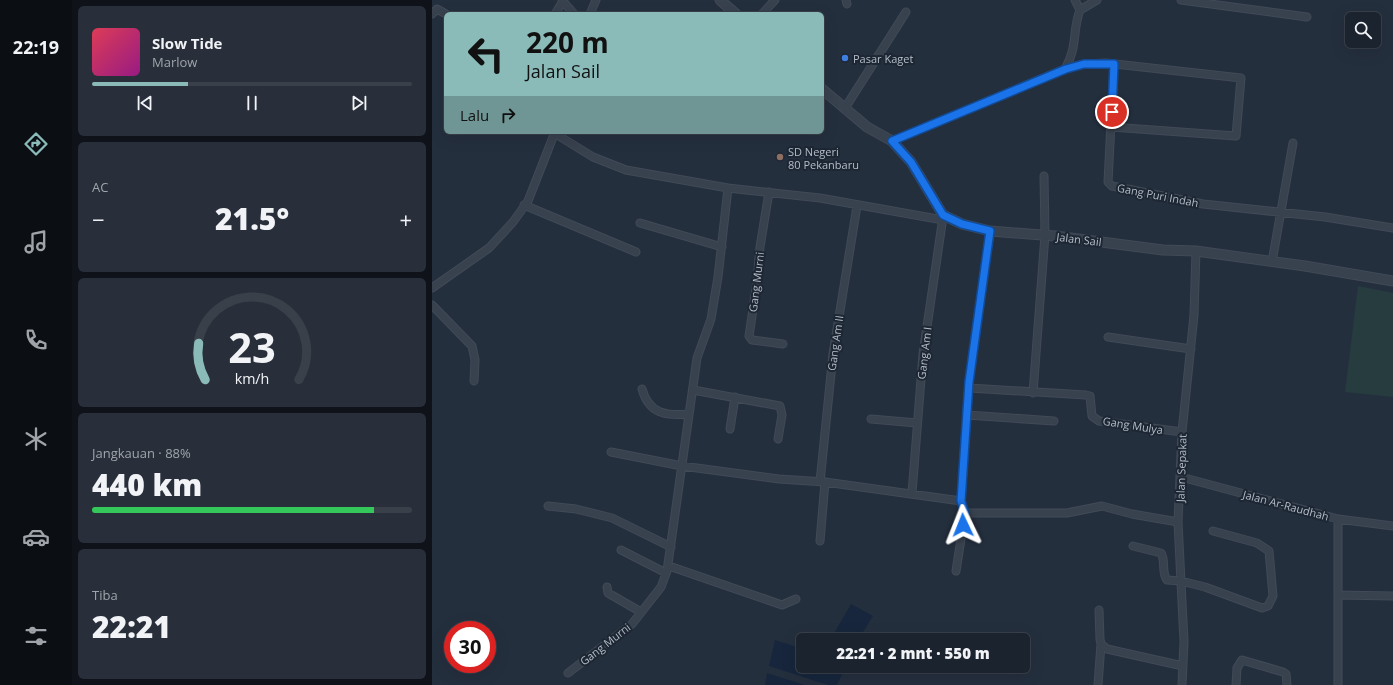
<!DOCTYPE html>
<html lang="id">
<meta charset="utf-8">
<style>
:root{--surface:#1b232e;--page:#282f3a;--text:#f1f3f6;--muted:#a0a4aa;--line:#39404a;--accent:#8bbbb9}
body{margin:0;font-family:"Open Sans",sans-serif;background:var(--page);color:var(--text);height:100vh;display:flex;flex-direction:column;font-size:15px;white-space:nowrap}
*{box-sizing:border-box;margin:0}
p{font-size:13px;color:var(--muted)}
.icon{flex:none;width:22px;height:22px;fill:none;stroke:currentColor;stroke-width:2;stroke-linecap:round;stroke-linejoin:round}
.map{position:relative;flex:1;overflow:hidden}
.details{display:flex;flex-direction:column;gap:6px;padding:6px;background:#0f1319;width:360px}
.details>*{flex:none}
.guide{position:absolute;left:12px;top:12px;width:380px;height:122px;border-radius:6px;box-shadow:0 4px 16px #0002,0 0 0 1px var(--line);background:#8bbbb9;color:#111;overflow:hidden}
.buttons{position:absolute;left:913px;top:12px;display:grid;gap:8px}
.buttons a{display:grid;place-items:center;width:36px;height:36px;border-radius:6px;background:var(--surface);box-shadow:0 4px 16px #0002,0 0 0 1px var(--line);font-size:20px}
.speed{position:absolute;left:12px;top:621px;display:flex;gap:8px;font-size:20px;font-weight:700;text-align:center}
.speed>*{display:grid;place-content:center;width:52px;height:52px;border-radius:50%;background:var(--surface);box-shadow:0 4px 16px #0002,0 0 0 1px var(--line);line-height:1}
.speed .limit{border:6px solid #d22;background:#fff;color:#111}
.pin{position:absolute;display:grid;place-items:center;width:34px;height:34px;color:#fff;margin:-17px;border:2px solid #fff;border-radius:50%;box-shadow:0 1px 4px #0007}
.me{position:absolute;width:44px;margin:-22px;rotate:358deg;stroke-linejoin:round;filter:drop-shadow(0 0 3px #0008)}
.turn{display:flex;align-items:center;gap:14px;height:84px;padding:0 16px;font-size:18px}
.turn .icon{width:52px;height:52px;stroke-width:2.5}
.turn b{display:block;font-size:28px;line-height:34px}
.then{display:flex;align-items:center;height:38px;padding:0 16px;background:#0003;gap:8px;font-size:15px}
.big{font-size:30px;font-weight:800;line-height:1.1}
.details .card{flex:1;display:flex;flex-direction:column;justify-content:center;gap:6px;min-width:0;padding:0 14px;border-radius:6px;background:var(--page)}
.details .dial{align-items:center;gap:0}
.dial svg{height:104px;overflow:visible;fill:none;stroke:var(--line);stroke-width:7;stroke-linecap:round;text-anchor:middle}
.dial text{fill:var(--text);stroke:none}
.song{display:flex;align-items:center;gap:12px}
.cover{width:48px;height:48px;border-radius:6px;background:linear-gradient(135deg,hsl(350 70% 55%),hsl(310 70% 35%))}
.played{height:4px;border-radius:2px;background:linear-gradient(90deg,var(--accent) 30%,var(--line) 30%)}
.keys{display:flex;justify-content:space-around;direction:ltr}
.heat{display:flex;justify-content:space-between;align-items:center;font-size:22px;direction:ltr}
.charge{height:6px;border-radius:3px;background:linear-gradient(90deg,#34c759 88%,var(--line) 0)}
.trip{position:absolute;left:364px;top:633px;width:234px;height:40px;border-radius:6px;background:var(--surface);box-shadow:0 4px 16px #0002,0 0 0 1px var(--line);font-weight:800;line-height:40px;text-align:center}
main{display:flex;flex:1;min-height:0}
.tabs{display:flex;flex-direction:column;width:72px;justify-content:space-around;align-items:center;background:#0b0e12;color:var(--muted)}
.tabs .icon{width:28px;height:28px}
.tabs .active{color:var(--accent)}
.tabs b{font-size:18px;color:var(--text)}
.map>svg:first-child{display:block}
.green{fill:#263c3f}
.water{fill:#17263c}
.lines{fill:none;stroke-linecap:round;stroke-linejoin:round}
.minor-casing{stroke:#414a57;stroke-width:9}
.tertiary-casing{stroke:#414a57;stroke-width:11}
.minor{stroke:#38414e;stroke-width:7}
.tertiary{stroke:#38414e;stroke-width:9}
.route-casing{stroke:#114b97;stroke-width:10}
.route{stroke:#1a73e8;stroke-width:7}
.shop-dot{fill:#3f7fe0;stroke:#1d2633;stroke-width:1.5}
.education-dot{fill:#8d6e63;stroke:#1d2633;stroke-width:1.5}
.labels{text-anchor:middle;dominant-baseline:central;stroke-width:4;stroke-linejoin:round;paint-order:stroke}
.poi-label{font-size:11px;fill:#b4bcc9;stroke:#1d2633;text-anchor:start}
.street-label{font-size:11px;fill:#b4bcc9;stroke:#1d2633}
</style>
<main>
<nav class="tabs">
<b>22:19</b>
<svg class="icon active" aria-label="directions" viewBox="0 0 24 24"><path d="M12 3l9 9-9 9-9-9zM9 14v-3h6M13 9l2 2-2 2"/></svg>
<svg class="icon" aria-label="music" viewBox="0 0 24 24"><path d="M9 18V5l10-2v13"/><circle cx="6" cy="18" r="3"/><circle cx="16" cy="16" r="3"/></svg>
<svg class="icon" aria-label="phone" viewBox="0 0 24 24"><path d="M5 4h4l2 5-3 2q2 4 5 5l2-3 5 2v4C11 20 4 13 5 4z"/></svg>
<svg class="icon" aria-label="climate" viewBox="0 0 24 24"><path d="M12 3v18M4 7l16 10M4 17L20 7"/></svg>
<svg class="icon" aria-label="car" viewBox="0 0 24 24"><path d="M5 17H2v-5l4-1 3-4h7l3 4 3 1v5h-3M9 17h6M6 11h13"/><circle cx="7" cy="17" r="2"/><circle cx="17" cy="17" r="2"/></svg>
<svg class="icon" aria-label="filters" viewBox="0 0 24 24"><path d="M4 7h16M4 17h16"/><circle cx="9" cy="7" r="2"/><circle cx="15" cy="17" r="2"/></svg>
</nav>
<section class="details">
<div class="card">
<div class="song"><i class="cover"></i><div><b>Slow Tide</b><p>Marlow</p></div></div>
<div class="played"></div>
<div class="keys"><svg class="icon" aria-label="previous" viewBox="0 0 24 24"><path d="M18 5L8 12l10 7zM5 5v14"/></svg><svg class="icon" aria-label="pause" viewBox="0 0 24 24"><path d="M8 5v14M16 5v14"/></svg><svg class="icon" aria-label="next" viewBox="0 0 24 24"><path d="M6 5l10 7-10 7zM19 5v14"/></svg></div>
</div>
<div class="card"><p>AC</p>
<div class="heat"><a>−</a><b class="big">21.5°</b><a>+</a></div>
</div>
<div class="card dial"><svg viewBox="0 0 100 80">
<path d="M14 69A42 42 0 1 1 86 69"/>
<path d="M14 69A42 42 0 0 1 9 41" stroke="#8bbbb9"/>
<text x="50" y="56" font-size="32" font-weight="700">23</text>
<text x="50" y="72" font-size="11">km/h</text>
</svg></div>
<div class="card"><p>Jangkauan · 88%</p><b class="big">440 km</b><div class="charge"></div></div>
<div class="card"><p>Tiba</p><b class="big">22:21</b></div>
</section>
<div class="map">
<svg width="961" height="685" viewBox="0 0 961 685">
<rect width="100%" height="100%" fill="#242f3e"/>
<path class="green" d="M926 286 961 293V397L913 392Z"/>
<path class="water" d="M419 604 441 616 426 640H414L401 635Z
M343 640 371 649V666H414L405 685H396L337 666Z
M335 673 373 685H333Z"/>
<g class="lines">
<defs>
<path id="minor" d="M130 0 142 14
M414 0 415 4
M643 0 648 10
M749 0 875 17
M0 14 5 9 14 14
M123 14 131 1
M158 14 164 0
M330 14 343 0
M682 64 676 182 680 186 771 204 893 217 961 228
M633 69 652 64 674 63 809 78 804 136 679 127
M413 108 474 12
M122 133 161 157 194 170 296 188 388 198 511 220
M460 141 633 69C646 47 640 31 648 10L665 0
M337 192 328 247 325 282 317 336 320 340 351 344
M92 205 204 252
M208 223 290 247
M840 262 861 143
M0 288 57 248 81 222 96 201 123 132
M0 305 40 346 43 360 42 381
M676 337 759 349
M537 388 654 395 658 396 660 416 667 421 750 432
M210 389C217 414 234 416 257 414
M261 390 348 406 350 415 346 439
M601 393 613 235 612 176
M535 415 622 421
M439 419 485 423
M298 429 303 397
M179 452 250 466 347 479 393 482 529 501
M749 477 906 519 961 526
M388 482 401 354 425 206
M480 493 491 354 511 217
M116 506 144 509 180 518 239 547
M533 513H635L670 506 700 514 746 522
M388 541 393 482
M701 546 729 553C734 561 729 572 735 580L749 581 773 587 830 608 836 606 841 596 837 551 825 543 781 531
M189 550 234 573
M237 566 350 605 364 599
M524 571 533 513 529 501 537 382 558 231
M175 587 176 593 209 612
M906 595 961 596
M667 610 668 639 669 644 675 649 751 666
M136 673 200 624 229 587 235 571 265 358 279 319 286 277 296 188
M666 685 669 644
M750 685 752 642 746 522 750 432 762 315 764 251
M804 685 805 668 810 660 851 672 854 674 855 685
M906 685V519"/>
<path id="tertiary" d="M288 0 304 14
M390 89 435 127 460 141 479 162 511 215 530 224 558 231 623 236 731 250 764 251 873 266 961 281"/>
</defs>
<use href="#minor" class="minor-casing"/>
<use href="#tertiary" class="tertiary-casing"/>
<use href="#minor" class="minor"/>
<use href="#tertiary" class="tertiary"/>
</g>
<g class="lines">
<defs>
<path id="route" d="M531 525 533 513 529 501 537 382 558 231 530 224 511 215 479 162 460 141 634 69 652 64H682L680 112"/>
</defs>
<use href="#route" class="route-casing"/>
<use href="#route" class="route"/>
</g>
<circle class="shop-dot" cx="413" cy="58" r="4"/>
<circle class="education-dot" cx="348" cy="157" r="4"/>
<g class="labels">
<g class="poi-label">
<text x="421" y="58">Pasar Kaget</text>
<text x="356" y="151">SD Negeri<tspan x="356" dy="13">80 Pekanbaru</tspan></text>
</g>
<g class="street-label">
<text transform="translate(726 195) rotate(11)">Gang Puri Indah</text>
<text transform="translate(647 239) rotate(7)">Jalan Sail</text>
<text transform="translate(324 282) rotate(-83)">Gang Murni</text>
<text transform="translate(403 343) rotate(-82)">Gang Am II</text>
<text transform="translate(492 353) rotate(-83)">Gang Am I</text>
<text transform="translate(701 425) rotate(9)">Gang Mulya</text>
<text transform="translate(749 468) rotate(-88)">Jalan Sepakat</text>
<text transform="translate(854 505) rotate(15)">Jalan Ar-Raudhah</text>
<text transform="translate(173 644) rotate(-38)">Gang Murni</text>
</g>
</g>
</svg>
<div class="buttons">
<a><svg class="icon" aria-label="search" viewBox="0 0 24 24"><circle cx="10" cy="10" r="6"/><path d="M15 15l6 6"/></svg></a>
</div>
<div class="speed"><div class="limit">30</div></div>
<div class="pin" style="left:680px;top:112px;background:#d93025"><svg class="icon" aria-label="arrive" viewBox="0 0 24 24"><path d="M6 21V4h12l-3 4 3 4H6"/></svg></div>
<svg class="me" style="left:531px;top:525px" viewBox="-20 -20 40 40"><path d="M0-17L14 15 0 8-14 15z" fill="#1a73e8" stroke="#fff" stroke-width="4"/></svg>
<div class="trip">22:21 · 2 mnt · 550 m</div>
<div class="guide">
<div class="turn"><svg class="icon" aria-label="left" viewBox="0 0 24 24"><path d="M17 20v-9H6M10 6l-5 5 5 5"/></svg><div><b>220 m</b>Jalan Sail</div></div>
<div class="then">Lalu<svg class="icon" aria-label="right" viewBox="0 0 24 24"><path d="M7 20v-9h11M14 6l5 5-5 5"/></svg></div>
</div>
</div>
</main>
